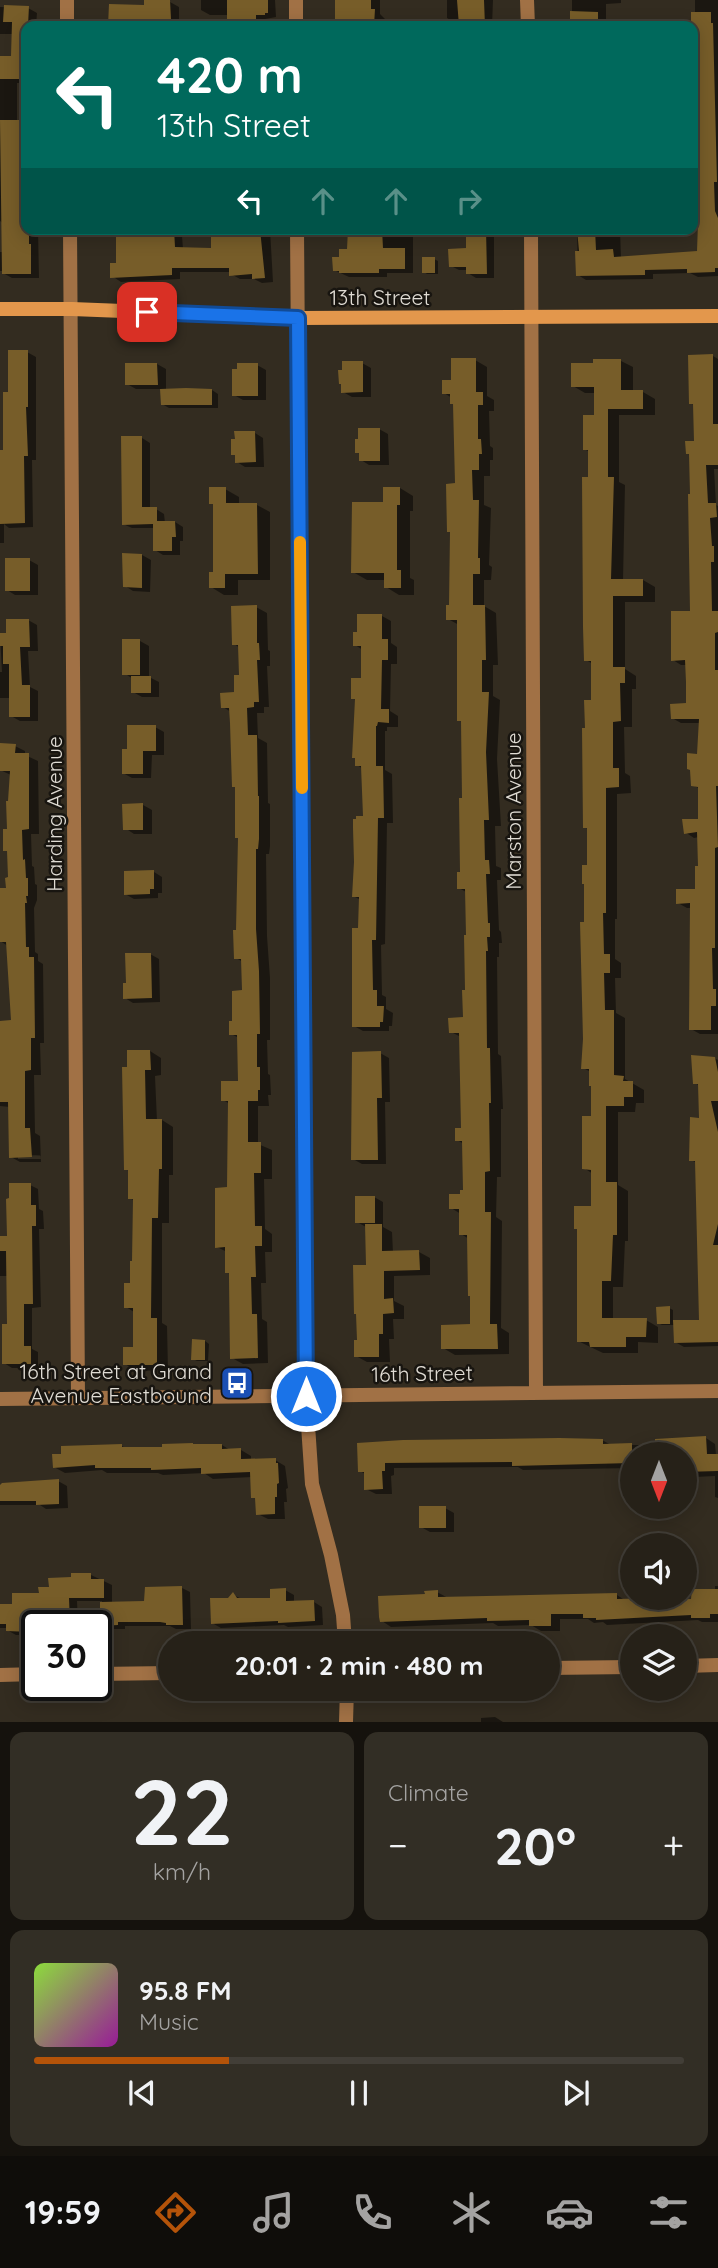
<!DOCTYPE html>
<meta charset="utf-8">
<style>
:root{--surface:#262118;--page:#322e25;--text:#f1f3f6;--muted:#a4a3a2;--line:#423e37;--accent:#b45309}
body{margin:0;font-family:Quicksand,sans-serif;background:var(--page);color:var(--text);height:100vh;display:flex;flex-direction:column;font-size:26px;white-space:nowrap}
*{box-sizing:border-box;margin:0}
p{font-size:23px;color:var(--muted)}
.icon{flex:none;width:38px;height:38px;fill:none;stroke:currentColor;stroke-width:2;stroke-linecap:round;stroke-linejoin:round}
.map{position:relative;height:1722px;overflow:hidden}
.details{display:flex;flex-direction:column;gap:10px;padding:10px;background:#15120d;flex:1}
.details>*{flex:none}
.banner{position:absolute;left:21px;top:21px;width:677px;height:214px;border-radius:14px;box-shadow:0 4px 18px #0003,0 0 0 2px var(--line);background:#00695c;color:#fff;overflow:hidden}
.needle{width:46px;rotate:180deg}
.tools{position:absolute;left:620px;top:1442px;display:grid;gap:14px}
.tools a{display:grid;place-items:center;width:77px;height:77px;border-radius:50%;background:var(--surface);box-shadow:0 4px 18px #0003,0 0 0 2px var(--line);font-size:35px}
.speed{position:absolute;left:21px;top:1610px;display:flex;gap:14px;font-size:35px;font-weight:700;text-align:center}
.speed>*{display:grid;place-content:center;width:91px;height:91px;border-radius:50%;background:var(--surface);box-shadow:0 4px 18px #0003,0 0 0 2px var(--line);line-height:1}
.speed .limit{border:4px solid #111;border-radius:10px;background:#fff;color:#111}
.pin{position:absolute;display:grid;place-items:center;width:60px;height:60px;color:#fff;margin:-30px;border-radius:14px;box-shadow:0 4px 10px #0006}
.me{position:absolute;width:77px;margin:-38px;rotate:0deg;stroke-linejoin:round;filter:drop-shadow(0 0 5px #0008)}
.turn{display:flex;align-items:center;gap:24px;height:147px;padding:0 21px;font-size:32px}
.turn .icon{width:91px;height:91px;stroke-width:2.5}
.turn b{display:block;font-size:49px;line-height:60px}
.lanes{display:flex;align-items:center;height:66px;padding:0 21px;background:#0003;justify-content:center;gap:35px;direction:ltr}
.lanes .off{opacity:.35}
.big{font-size:52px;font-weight:700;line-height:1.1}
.details .widget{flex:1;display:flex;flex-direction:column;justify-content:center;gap:10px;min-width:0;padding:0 24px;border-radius:14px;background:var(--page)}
.details .dial{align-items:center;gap:0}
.dial b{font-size:91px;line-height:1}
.song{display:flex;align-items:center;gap:21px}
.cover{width:84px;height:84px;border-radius:10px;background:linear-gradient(135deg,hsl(90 70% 55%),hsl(300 70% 35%))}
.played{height:7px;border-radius:4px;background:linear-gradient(90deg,var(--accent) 30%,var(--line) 30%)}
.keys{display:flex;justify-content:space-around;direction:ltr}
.heat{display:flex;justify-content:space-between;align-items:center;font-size:38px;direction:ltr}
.details .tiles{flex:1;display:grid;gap:10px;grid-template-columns:1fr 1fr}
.widget:last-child{grid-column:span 2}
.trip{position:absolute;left:158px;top:1631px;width:402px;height:70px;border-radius:35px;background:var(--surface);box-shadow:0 4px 18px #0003,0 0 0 2px var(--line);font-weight:700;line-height:70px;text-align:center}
.dock{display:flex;height:112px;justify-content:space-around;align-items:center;background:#0f0d0a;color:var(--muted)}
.dock .icon{width:49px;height:49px}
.dock .selected{color:var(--accent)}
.dock b{font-size:32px;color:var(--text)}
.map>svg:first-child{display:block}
.shadow{fill:#0007;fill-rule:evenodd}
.building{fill:#775d29}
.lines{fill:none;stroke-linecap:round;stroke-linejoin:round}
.street{stroke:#a17145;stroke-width:14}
.secondary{stroke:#e3974c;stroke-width:14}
.route-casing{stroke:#114b97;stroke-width:18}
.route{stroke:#1a73e8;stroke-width:12}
.slow{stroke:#f59e0b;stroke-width:12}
.labels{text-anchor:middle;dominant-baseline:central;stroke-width:5;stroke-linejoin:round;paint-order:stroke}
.street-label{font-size:21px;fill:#e0dcd4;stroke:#181510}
.poi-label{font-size:21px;fill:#e0dcd4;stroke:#181510;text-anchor:end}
</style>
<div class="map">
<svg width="718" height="1722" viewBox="0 0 718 1722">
<rect width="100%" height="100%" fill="#332c20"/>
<path class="shadow" d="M201 0H275L276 17 265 19V26H238L229 19V15H210L201 10Z
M337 0H380V14L385 19V26H337Z
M447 0H493L492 26H461V23H455L447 18Z
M572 0H621V3L606 4V26H572Z
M695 0H718V276L698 277 690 273 653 274V279L586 280 578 275 577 229H620L621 258 699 253 700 227 693 228 692 26 693 14H695Z
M170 2 179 7V23L110 26V6L146 7Z
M0 7 28 8 37 13 36 26H26V83H17V122L26 121V229H38L39 278H12L3 273V271H0V252H3V223L0 221V58L12 57 13 34H0Z
M240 229H270L273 282 262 283 254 279H240L231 274V272H180V279L121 282 112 276 118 265 174 231 182 236 183 249H212L240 238Z
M350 229H423L413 231V273H387V277H349L334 270 349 251Z
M468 229H494V278H476L468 273V270H459L451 266 468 249Z
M434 259 438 261V274H427L424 272Z
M27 352 36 357V460H32L33 527 9 528 4 524V543H0V452H5L10 394Z
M690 356H713L718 359V469H714L716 505 718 506V1034H700L691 1029 692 908H687L678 903 697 891 700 868 699 837 694 838 685 832 700 820V789L693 785 699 756 700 723H681L672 718 687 705V665H681L673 660 691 613 692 495 690 455 687 453 695 443V406L691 403Z
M475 360 487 367V396L494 400V411H489L490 446 493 448V460H490V476H484V505L491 508 489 565 492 567 491 580H484V606L496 613 498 665H493V696L500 700 497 759 501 826H495L496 866 501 868V880H497L499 930 501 932 502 943H499V957H497L498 1054 501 1056 503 1109H501V1177H497L496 1217 502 1221 501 1328 509 1333V1354L455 1355 443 1348 472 1326 469 1239 461 1234V1214L451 1208 464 1191V1144L457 1140 463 1129 461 1037 451 1032 464 1019 468 937 466 892 459 888 464 800 463 722 458 720 459 625 448 619 451 607 452 533 449 531 457 485 455 405 452 398 444 393 453 382Z
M621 361 633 367V392H643L655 399V415H619V482L625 485 623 581 643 580 655 587V602H625V669L636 676V689H632V727H624L625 773 630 776 631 793 617 794V919H615V959L621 963V978H615L616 1013 625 1018V1079L644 1090V1103H636L635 1112H618V1185L628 1191V1241H625L623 1287H613V1320H646L658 1327V1343L638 1342V1353H603L578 1341 593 1208V1174L584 1168 593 1117 591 1072 583 1068 589 866V830L585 827 586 730 593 702V664L586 660 590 452 584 449 596 417V393H585L573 386 595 365Z
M362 363 371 368V397H352L343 392Z
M157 364 166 369V390H212L218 394V408H169L162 404V389H136L127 384Z
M257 365 266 370V400H243L234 395Z
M379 429 388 434 389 465H369L361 460 360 454 357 452Z
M255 433 263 438 264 467H245L237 462Z
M142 438 150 443V509H156L164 514 165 523 175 522 183 527V541H180V555H163L155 550V528H132L123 524Z
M400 488 413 496V511H410V578L414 580V595H399L386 587V580H367L353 572 384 504Z
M225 489 239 497V505H257L270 512V580H238V595H224L211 587 215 573V505L211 503Z
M142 555 151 560 150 592 133 591 125 586Z
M29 560 38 565V595H15L7 590Z
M256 607 267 613 268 650 270 651V666H267L269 707H264V713H257L258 738 267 743 268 803 270 804V846L269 854H266L267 936 270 978V1040H267L268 1074 270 1075 271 1095H268L269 1106H258V1144L272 1150V1179H264L265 1229 272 1234V1252H265L266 1283H261L262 1319 267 1322 268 1363 243 1364 232 1358 230 1274 227 1272V1252L217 1247 229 1189 230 1104 223 1100 239 1082V1038L231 1034 244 992 243 962 236 958 240 839 237 788 231 712 223 707 236 694 240 676V648L234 644Z
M382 616 391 621V643L397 647V664H391L390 711 398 716V727H387V731H385V770L392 774 393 823H387L385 944 381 945 382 995 386 997V1009L393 1013 392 1026H389V1031H363L354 1026 361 900 353 896 365 818 363 769 357 765 356 700 353 698 363 680V650L355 645Z
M28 620 37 625 38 651H28L30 687 38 691V721H20L11 716V698H0V672H2L0 635H8Z
M140 641 149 646V677L159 682V697H142L133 692V679L124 673Z
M155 727 164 732V755H152L151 778H132L123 773 129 750Z
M0 745 15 746 25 751V755L38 761 39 834H31L32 866 34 867 35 884 37 885V900L34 908 35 952 38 954V961L43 964 44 1043H40L41 1075H34L35 1133 40 1136 41 1162H20L11 1157 10 1107 0 1106V1022H13L8 946 0 941V928L10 879 9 831 11 775 0 770ZM41 1155V1159H18V1156Z
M143 805 152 810V834H134L125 828Z
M154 872 162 877V893H158V898L134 899 125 894Z
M150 954 159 959 160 1002 133 1003 125 998Z
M150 1051 161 1058V1075L155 1076 157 1121 162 1120 173 1127V1175H169V1223H162V1323L167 1326 168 1370 136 1371 125 1364 135 1349 134 1312 126 1307 134 1263 135 1201 130 1198V1171L125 1169 129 1069Z
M380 1053 389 1058 390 1102H385L386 1164H362L353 1159Z
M714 1058 718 1060V1346L684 1347 675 1342V1325H662L658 1323V1325V1308H669L673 1310V1322H700L697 1163 691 1160 701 1119 700 1086 695 1083Z
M30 1185 38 1189 39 1209 43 1211 44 1229H39L41 1307 32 1308V1349L38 1352V1368H12L4 1363 9 1326 8 1276H0V1238L9 1237Z
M374 1197 383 1202V1227L392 1232 393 1253 419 1252 430 1258V1275L394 1276V1301L404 1306V1319H393L394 1339H389L390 1362H367L356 1356 368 1267 366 1227 357 1222Z
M205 1341 209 1344 208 1361H197L193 1359Z
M706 1438 715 1444 716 1455H718V1498L715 1497V1476L695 1477 685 1471 684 1454H632V1468L523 1470 518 1467 394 1468V1475L391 1476 392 1494H376L366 1489 365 1474 360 1471 359 1445 602 1440 611 1445H657Z
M222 1445 230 1450H241L251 1456V1461L275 1460 285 1466 288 1488 286 1489 287 1502H284L285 1519H268L258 1514 257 1499 253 1497 252 1477 213 1479 204 1473 163 1475 158 1473H107L102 1470 65 1473 54 1467 122 1446 127 1449Z
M58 1481 67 1486 68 1508 46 1509 40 1505H0V1485L37 1484Z
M445 1508 454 1513V1532H430L421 1527Z
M91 1575 112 1585V1603H146L182 1588 190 1592 191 1629H176L170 1626H125V1629H110L102 1625V1601H77L78 1626H37V1635H16L7 1630V1628H0V1606H14L51 1589Z
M715 1586H718V1622H702L698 1620 607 1625 603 1622 594 1623 588 1619H560V1631H541L531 1625 498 1626 493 1623 391 1627 382 1621 437 1592 448 1598 617 1595 626 1601H692L715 1591Z
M285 1590 294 1595V1602H314L322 1607 323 1625 288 1627 284 1625 221 1628 212 1623 233 1595 242 1599 272 1600Z
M495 1717 503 1722H481V1718Z"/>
<path class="building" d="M144 0H170L171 19 128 20V26H108L109 4 144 5Z
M227 0H268V13H265V15H256V26H237V20H227Z
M335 0H371V9H375L374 26H335Z
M457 0H484L485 26H459Z
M4 5 29 6 28 26H26V79H0V56H11L12 22H3Z
M570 11 598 12V26H570Z
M691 12H711V23H713L717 182H714L715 211 718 218V268H715V272L687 273V269L645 270V275L576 276 575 251H579L577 229H595L596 250 613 249 614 257 697 251 698 223H693V26H691Z
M0 120H26V229H29V244H31V274H2Z
M116 229H174L175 247 211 248V235L238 236V229H260L265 278 252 279V274L229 276V268H172V275L110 278V263H116Z
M348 229H382L383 248H405V269H379V273H339V271H333L332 257H339V249H347Z
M466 229H486L487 274H466V267H449L448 249 466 248Z
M422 257H435V273H422Z
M8 350H28V407H26L28 456H24L25 523 0 524V450H3V392H8Z
M713 354V424H718V465H706L708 503H716L717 517 710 518 712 546H714V562H711L712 611H718V632L715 633V670H718V786H716L718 847 715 848V948H712L713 989H716V1006H711V1030H689L690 903 676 904V889H695V866H698L697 832 684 834 682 819H698V787L691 786 690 770 687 769V753L697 754 699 719H671L670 704 686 703V682L685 660 671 661V611H690L688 494H690L689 454H686L685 441H694L693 404H689L688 355Z
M451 358H476V392H483V405H478V439H481L482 454H479V470H472L473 500H479L478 558H480V574H473V605H485L486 660H482V692H489L486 752 489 820H484L485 860H489L490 874H486L488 923H490V937H487L488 951H486L487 1048H490L491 1103H489L490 1171 485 1172V1212H491L490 1324H497L498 1349H441V1325L470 1324V1296H468L467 1235H459V1209H449V1194H460V1190H463L462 1141H455V1128H461L459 1033H449L448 1018 463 1017 462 990H465L464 935H466L465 889H457V872H460L459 798H462L461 721H457V620H446V605H449L450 532H447L446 484 455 483 453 404H450V394H442V380H451Z
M593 359H621V390H643V409H608V477H614L611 579H643V596H613V667H625V683H620L621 721 613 722V768H619V787L606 788V913H603L604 954H610V973H604L605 1010H614V1075L624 1076 623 1081H633V1097H624V1106H606V1182H617V1235H613L611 1281H602V1318H647L646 1337H626V1347H590L589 1342H577V1229H574V1206H591V1170L582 1169V1116H591V1086H589V1069H581L583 1039 580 922H584V884H582V865H587V828H583L582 728H585L584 700H591V661H584L583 627 582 477H588V450H583V415H594V387H571V363H593Z
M342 361H363V392L341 393V384H339L338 370H342Z
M125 363H157L158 385H125Z
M237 363H258V396H232V369H237Z
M186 388 212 389V405H161L160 389Z
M358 428H380V461H359V453H355V439H358Z
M234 431H255L256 462 235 463V455H231V439H235Z
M121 436H142V507H157V521H175L176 537H172V551H153V524L122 525Z
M209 487H226V503H257L258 574H225V588H209V572H213V504H209Z
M383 487H400V505H397V570H401V588H384V573H351L352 502H383Z
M122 553 142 554V588L123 587Z
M5 558H30V591H5Z
M257 605V643H259L260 660H257L259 702H254V707L247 708 248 735H257L258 796H259V839L258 849H256V929L259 971 260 1034H257V1067H260V1090H258V1101H248V1142H261V1173H254L255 1226H262V1246H255L256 1277H251L252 1314H257L258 1358 230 1359 229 1279V1273H225V1247L215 1248V1188L227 1187 228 1101H221V1081H238L237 1035H229V1021H232V991L242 990 241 959H234L233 930H236L238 838H235V787H232L230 723 229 708H221L220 693 234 692V675H239L238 645H232L231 606Z
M357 614H382V639H388V660H382L381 709H389V723L378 722 377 726H376V766H383L384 818H378L376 940H372L373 990H377V1006H384L383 1022H380V1027H352V928H358L359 897H352L354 862 353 828V819H356V816H363L361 766H355V758H352L355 699H351V678H361V646H353V632H357Z
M6 619H29L30 647H20L22 685H30V717H9V664H3V646H0V633H6Z
M122 639H140V675H122Z
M131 676H151V693H131Z
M127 725H156V751H143V774H122V749H127Z
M0 743 16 744 15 753H29V829L22 830 23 860 25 859 26 878H28V896H26L27 903H25L26 947H29V957H34L35 1038H31V1070L25 1071V1128H30L32 1157 9 1158 8 1102H0V1021L11 1020 6 942H0V888H6L5 878 8 877 7 851H3V829H7L6 801H8L10 771H0Z
M143 803V830H123L122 804Z
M154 870V889H150V894L124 895V871Z
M125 953H151L152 998 123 999V983H126Z
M127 1050H150L151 1070H145L146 1119H162V1169H159L158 1218H152L151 1318H157V1365H123V1347H133V1308H124V1283H130V1261H132L133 1199H128V1170H124L122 1067H127Z
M381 1051 382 1098H377L378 1160H351L352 1052Z
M691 1055 715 1057 718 1072V1101H711L718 1132V1224L713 1245H718V1342L674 1343 673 1320H699L695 1161H689L690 1117 699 1118 698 1084H693Z
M9 1183H31V1205H36V1226H32L33 1304H24V1346H31V1364H2V1324H7L6 1251H0V1236H7L6 1199 9 1198Z
M355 1196H375V1223H355Z
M365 1224H382V1251L419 1250 420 1270 384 1271V1299L393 1298 394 1313 383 1314V1334H379V1357H354V1340H357L356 1314H354L353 1265H366Z
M670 1306V1324H657L656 1307Z
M192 1339 205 1340V1360H191Z
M706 1436 707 1454H718V1471L684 1472V1454H655V1439Z
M559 1438 603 1439V1444L632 1443V1463L512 1466V1462L385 1463V1471H382L383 1489 364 1490V1472H358L357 1443 403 1440Z
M193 1443V1444H222V1449L241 1448V1459L276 1458V1463H278L279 1483 277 1484V1497H275V1514L256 1515 255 1498H251L250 1472 201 1474V1468L151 1470V1468H95V1465L53 1468 52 1454H61V1446L122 1444V1447H162V1444Z
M59 1479V1504L36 1505V1501H0V1485L2 1483Z
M419 1506H446V1528H419Z
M71 1573H91V1579H104V1598H69L70 1623 59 1624V1626H31V1632L6 1631V1624H0V1604H12V1593H39L38 1587H49L48 1578 71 1577Z
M182 1586 183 1625H166V1623L160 1622H118V1625L100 1626V1602L144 1601 145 1587Z
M286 1588V1601L314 1600 315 1621 278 1623V1621L211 1624 210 1598H228L233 1592 237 1598H270V1589Z
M692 1589H718V1614H710V1618H691V1615L596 1620V1618H583V1614H551V1626H529V1620L487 1621V1618L380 1622 379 1617 378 1596 425 1594 424 1591 438 1590V1597L617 1593V1599L654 1598V1600L691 1599Z"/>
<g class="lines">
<path class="street" d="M67 0V26
M296 0V26
M527 0 528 26
M70 229 78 1398
M297 229 306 1396 312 1484 331 1555 343 1615 345 1643
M531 229 536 1393
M0 1399 718 1391
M684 1666 718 1665
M548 1668 632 1667
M96 1674 170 1673
M0 1675 37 1674
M346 1722 347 1689"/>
<path class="secondary" d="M0 309H72L298 318 718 316"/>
</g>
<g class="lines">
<defs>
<path id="route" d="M147 312 298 318 306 1396"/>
</defs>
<use href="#route" class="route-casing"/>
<use href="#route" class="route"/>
<path class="slow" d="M300 542 302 788"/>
</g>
<defs>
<symbol id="bus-square" viewBox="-11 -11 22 22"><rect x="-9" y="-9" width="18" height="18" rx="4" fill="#1a4fb4" stroke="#181510"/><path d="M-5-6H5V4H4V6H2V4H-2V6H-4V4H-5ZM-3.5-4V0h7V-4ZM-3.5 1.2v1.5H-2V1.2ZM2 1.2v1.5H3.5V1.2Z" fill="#fff"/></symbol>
</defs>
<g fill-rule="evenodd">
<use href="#bus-square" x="218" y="1364" width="38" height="38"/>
</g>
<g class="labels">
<g class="street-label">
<text x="380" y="297">13th Street</text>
<text transform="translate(513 811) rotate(-90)">Marston Avenue</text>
<text transform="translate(54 814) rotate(-90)">Harding Avenue</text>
<text transform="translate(422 1373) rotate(-1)">16th Street</text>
</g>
<g class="poi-label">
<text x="212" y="1371">16th Street at Grand<tspan x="212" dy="24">Avenue Eastbound</tspan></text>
</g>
</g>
</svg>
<div class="tools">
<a><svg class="needle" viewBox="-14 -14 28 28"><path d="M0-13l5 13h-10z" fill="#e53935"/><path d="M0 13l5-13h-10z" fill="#a4a3a2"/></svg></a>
<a><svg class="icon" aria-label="sound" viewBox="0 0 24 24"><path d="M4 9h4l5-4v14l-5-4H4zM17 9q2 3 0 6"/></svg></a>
<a><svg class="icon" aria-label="layers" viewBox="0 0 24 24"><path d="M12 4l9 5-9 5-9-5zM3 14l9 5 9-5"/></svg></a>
</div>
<div class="speed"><div class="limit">30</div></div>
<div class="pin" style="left:147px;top:312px;background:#d93025"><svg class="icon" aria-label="arrive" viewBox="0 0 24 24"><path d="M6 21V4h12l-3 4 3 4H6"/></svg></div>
<svg class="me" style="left:306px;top:1396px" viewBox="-20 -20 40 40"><circle r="17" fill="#1a73e8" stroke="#fff" stroke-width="3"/><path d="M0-11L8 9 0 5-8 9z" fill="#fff"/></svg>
<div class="trip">20:01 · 2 min · 480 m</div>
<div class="banner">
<div class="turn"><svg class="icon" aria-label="left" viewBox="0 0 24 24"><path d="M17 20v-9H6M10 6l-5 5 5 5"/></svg><div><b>420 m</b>13th Street</div></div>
<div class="lanes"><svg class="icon" aria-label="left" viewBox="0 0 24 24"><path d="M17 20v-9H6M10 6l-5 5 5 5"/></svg><svg class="icon off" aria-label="ahead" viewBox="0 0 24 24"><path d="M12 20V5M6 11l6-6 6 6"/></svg><svg class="icon off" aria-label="ahead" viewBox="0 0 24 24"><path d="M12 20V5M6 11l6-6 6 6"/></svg><svg class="icon off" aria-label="right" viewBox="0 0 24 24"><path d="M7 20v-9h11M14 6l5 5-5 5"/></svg></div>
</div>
</div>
<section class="details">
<div class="tiles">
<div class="widget dial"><b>22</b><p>km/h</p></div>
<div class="widget"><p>Climate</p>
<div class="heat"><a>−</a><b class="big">20°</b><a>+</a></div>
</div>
<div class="widget">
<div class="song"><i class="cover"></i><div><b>95.8 FM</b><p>Music</p></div></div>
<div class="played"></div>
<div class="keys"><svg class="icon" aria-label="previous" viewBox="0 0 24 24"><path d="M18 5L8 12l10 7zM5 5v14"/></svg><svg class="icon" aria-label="pause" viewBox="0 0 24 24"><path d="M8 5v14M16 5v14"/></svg><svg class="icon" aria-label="next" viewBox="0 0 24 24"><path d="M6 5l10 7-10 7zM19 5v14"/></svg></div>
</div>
</div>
</section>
<nav class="dock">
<b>19:59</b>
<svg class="icon selected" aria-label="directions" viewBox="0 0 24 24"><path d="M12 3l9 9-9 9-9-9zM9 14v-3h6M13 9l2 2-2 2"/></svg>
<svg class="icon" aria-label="music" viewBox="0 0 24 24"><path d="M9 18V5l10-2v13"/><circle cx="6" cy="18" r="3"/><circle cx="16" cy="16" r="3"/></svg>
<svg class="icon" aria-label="phone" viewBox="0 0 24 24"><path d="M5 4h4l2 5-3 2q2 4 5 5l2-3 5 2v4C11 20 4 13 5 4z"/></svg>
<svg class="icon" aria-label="climate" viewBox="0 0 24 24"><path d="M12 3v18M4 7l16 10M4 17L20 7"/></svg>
<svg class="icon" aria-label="car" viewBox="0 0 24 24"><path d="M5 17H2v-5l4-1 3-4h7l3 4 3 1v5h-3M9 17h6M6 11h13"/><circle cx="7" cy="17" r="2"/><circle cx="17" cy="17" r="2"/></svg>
<svg class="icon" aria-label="filters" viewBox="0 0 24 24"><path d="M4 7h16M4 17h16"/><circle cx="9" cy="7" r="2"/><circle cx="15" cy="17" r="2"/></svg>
</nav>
